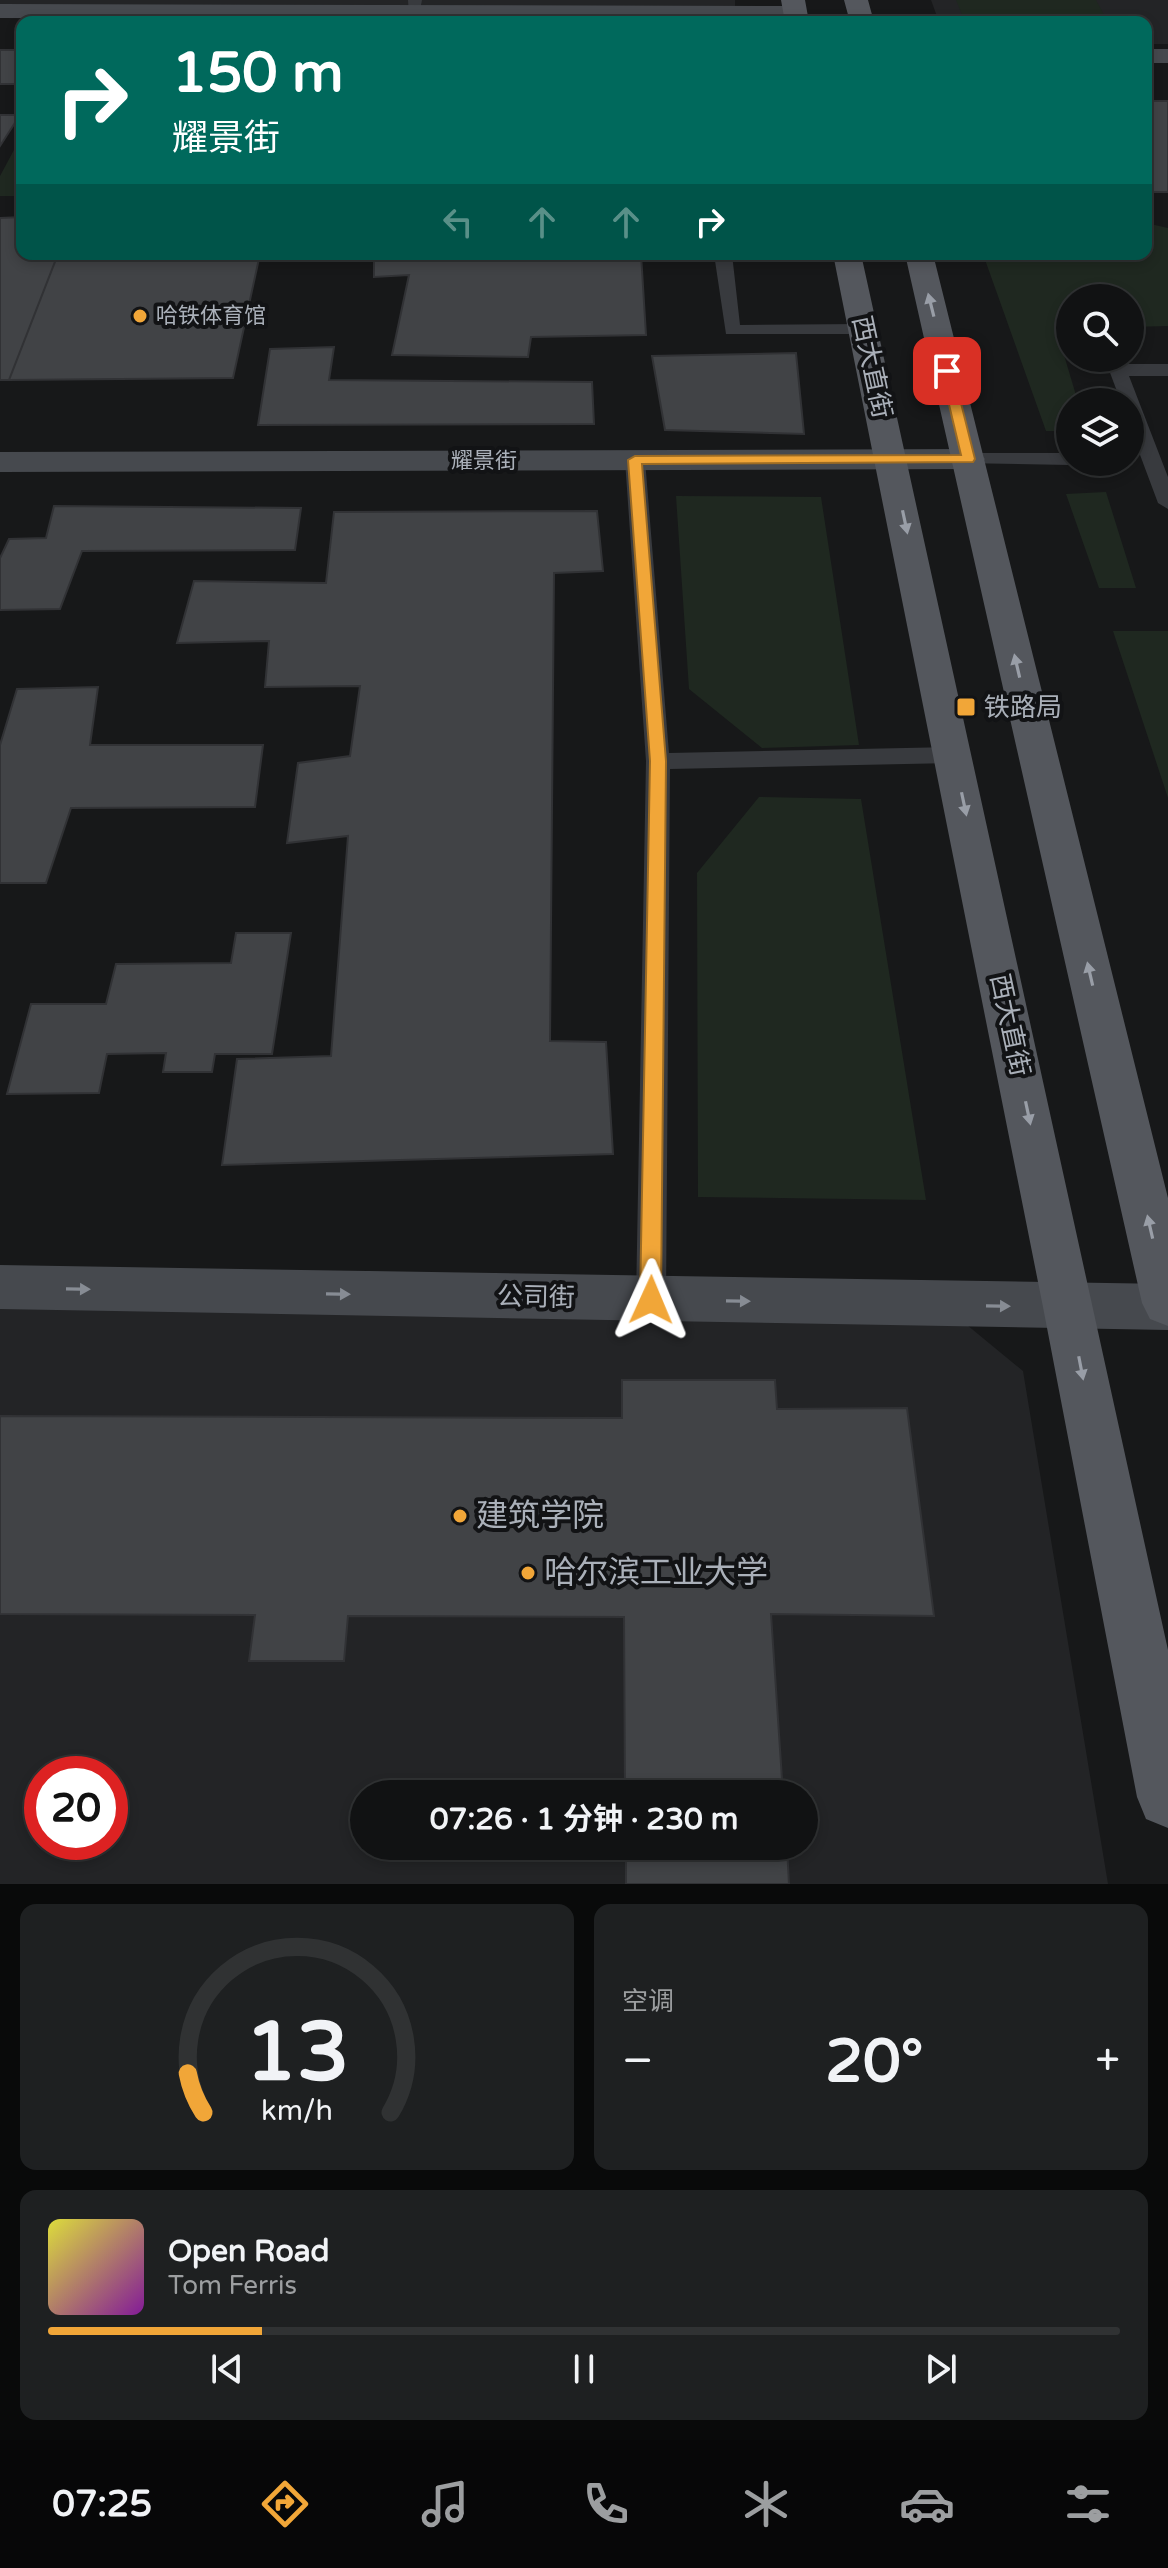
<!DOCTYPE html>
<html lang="zh">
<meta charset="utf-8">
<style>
:root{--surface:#111213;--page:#1e2021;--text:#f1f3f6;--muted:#9c9ea0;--line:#303233;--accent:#f1a638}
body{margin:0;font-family:"Varela Round","Noto Sans SC",sans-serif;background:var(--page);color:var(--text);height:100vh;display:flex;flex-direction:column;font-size:30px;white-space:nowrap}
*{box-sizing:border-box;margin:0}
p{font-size:26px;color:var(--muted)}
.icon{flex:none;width:44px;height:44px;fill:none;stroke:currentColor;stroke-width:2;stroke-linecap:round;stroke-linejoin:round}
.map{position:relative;height:1884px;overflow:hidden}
.drawer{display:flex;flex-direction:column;gap:20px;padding:20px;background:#090a0a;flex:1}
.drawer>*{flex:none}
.guide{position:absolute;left:16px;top:16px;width:1136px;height:244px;border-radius:16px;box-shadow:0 4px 12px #0003,0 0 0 2px var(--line);background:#00695c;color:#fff;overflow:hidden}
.controls{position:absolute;left:1056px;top:284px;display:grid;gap:16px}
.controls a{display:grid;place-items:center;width:88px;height:88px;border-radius:50%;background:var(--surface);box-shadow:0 4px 12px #0003,0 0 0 2px var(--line);font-size:40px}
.speed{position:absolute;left:24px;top:1756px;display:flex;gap:16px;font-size:40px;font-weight:700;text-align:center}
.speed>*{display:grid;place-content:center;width:104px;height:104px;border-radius:50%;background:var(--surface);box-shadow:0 4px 12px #0003,0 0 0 2px var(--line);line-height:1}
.speed .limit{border:12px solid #d22;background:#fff;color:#111}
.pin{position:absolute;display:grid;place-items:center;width:68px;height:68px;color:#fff;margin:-34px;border-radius:16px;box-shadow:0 4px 12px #0006}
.me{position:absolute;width:88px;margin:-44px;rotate:1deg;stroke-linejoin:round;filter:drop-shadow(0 0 6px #0008)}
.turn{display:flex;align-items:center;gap:28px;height:168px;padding:0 24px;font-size:36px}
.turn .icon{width:104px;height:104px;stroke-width:2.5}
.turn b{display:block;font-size:56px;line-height:68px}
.lanes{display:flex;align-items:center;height:76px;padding:0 24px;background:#0003;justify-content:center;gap:40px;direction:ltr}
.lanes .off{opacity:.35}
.big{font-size:60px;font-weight:700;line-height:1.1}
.drawer .widget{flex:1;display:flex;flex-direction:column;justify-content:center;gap:12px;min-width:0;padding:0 28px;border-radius:16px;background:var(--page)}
.drawer .dial{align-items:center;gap:0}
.dial svg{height:208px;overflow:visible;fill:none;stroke:var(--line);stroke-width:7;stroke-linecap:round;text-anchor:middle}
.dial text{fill:var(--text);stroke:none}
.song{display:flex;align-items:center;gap:24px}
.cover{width:96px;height:96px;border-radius:12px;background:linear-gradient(135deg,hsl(60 70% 55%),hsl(290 70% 35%))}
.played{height:8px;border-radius:4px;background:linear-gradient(90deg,var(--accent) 20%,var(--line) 20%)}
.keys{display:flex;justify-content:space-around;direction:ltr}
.heat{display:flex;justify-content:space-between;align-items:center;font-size:44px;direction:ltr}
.drawer .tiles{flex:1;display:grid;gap:20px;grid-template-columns:1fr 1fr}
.widget:last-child{grid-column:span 2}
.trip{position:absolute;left:350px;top:1780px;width:468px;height:80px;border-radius:40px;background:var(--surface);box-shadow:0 4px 12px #0003,0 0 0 2px var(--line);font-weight:700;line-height:80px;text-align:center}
.tab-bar{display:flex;height:128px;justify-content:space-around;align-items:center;background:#070708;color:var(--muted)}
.tab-bar .icon{width:56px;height:56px}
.tab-bar .selected{color:var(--accent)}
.tab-bar b{font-size:36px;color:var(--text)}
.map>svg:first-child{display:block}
.built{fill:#232426;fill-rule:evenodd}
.green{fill:#1f2820}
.building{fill:#414346;stroke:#313235;stroke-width:2}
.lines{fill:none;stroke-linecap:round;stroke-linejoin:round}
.lane{fill:#383a3e;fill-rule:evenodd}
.secondary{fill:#46494e;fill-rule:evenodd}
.primary{fill:#54575d;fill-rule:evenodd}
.oneway{fill:#999ea7}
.oneway2{fill:#878c94}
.route{fill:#f1a638;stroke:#9d6c24;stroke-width:2}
.poi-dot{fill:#f1a638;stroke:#121315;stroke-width:3}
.labels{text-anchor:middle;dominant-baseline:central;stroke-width:8;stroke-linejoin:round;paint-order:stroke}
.far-poi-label{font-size:22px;fill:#aab0b9;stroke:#121315;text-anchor:start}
.far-street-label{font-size:22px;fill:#aab0b9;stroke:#121315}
.street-label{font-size:26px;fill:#aab0b9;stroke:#121315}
.poi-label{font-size:26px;fill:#aab0b9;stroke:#121315;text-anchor:start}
.near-poi-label{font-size:32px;fill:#aab0b9;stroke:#121315;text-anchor:start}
</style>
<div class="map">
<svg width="1168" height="1884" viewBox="0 0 1168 1884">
<rect width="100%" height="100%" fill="#171819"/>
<path class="built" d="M0 0H735V9L0 5Z
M931 0H1168V44H1146V22H939Z
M927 1292 1023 1371 1108 1884H0V1293ZM42 1774H110V1842H42ZM364 1794H804V1846H364Z"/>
<path class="green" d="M956 0H1096L1108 22H965Z
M22 135V196H0V176Z
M1146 223 1168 228V326L1130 327V298H1070V328H1056L1078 402H1070V431H1046L983 254H1146Z
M1106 492 1136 588H1099L1066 494Z
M676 496 821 497 859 745 762 748 689 689Z
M1113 631H1168V798Z
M759 797 861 799 926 1200 698 1197 697 873Z"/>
<path class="building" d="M0 50H22V84H0Z
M1146 101H1168V192H1146Z
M0 115H20L0 146Z
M22 217V254H58L9 380H0V218Z
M58 254H260L233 378 9 380Z
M374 254H641L646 335 531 337 528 357 392 355 409 275 374 277Z
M334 347 329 380 592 382 594 424 258 425 270 349Z
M796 353 804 434 665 430 652 356Z
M54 506 301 508 295 550 82 551 60 609 0 610V558L9 539 46 538Z
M597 511 603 571 554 573 550 1041 606 1042 613 1154 222 1165 237 1059 331 1056 348 836 287 843 298 763 350 756 360 686 265 687 269 641 177 643 194 581 326 583 334 512Z
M98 687 90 745H263L255 807 71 808 46 883H0V745L17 689Z
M236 933H291L272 1054H215L212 1072H163L166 1053 107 1054 99 1093 7 1094 31 1004H106L116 964 231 963Z
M622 1380H775L777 1409 907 1408 934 1616 771 1614 783 1794H625L624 1617 348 1616 344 1661H249L255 1615 0 1614V1416L622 1418Z
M626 1846H787L789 1884H626Z"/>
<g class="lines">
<path class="lane" d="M408 0H422L419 15H409Z
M714 254H732L740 325 863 324 872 329 863 334H726Z
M1118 364H1168V376H1129L1168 477V509L1158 503 1130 428V402H1121L1109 370Z
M968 453H1070V462H1078L1070 465 961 463 958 459 961 455Z
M635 454 645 460 669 753 953 747 961 749 965 755 961 761 953 763 670 769 666 1300 662 1310 651 1313 640 1310 636 1300 646 761 625 460Z"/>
<path class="secondary" d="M0 4 795 6 803 8 807 13 803 18 795 20 0 18Z
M1146 49H1168V63H1146Z
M968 449 980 452 985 459 980 466 968 469 0 472V452Z
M0 1265 1168 1284V1330L0 1309Z"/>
<path class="primary" d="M781 0H805L809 22H785Z
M844 0H868L874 22H850Z
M833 254H861L1168 1650V1828L1146 1819 1137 1797 1043 1307Z
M905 254H933L1168 1198V1326L1150 1319 1142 1303Z"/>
</g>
<defs><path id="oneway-solid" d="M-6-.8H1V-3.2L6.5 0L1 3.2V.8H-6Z" transform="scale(2)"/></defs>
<g class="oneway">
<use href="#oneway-solid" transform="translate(931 305) rotate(-104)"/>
<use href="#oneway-solid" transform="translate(905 522) rotate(78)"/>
<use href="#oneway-solid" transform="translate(1017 666) rotate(-103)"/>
<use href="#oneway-solid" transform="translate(964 804) rotate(78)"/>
<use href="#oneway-solid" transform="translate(1090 974) rotate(-103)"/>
<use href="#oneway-solid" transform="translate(1028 1113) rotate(78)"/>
<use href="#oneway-solid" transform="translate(1150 1227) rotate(-103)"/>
<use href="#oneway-solid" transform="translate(1081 1368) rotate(79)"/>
</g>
<g class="oneway2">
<use href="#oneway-solid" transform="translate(78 1289) rotate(1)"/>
<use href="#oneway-solid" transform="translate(338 1294) rotate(1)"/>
<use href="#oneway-solid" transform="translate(738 1301) rotate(1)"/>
<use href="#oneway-solid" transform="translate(998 1306) rotate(1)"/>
</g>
<path class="route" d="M947 367 953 371 975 459 973 462 642 464 666 761 661 1300 658 1306 651 1309 643 1306 640 1300 650 761 628 460 635 456 961 455 941 371Z"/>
<g class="poi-dot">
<circle cx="140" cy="316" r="8"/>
<rect x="956" y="697" width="20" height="20" rx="4"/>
<circle cx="460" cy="1516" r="8"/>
<circle cx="528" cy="1573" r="8"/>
</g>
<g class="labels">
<g class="far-poi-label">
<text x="156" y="316">哈铁体育馆</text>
</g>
<g class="far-street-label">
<text x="484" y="461">耀景街</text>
</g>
<g class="street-label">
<text transform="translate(872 367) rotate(78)">西大直街</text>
<text transform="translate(1010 1025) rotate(78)">西大直街</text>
<text transform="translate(536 1297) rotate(1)">公司街</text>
</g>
<g class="poi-label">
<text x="984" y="707">铁路局</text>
</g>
<g class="near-poi-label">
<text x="476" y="1516">建筑学院</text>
<text x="544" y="1573">哈尔滨工业大学</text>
</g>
</g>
</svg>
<div class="controls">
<a><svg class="icon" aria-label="search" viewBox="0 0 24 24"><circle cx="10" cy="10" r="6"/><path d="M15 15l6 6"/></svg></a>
<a><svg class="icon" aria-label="layers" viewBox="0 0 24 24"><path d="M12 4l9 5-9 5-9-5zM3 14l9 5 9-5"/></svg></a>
</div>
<div class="speed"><div class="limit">20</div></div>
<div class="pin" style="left:947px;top:371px;background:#d93025"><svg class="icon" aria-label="arrive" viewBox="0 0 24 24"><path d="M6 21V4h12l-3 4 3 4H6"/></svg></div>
<svg class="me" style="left:651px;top:1300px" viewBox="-20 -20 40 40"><path d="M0-17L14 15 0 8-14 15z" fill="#f1a638" stroke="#fff" stroke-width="4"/></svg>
<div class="trip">07:26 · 1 分钟 · 230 m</div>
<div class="guide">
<div class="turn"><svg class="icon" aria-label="right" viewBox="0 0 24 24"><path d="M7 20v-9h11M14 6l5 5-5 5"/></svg><div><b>150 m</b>耀景街</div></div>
<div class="lanes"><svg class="icon off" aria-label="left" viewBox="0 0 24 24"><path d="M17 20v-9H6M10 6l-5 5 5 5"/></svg><svg class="icon off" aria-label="ahead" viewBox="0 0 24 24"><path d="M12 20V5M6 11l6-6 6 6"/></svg><svg class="icon off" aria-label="ahead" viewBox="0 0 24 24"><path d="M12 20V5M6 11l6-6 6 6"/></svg><svg class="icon" aria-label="right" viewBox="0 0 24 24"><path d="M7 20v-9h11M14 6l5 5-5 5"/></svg></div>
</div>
</div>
<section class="drawer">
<div class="tiles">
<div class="widget dial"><svg viewBox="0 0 100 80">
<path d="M14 69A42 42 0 1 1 86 69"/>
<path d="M14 69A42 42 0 0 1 8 54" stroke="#f1a638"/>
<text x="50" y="56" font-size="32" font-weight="700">13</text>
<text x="50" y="72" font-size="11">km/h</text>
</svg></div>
<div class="widget"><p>空调</p>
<div class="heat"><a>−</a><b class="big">20°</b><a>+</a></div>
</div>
<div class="widget">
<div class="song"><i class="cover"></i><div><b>Open Road</b><p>Tom Ferris</p></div></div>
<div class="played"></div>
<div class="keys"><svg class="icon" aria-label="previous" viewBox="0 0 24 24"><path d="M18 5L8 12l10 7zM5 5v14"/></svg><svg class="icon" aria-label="pause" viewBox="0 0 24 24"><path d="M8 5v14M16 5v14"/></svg><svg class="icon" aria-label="next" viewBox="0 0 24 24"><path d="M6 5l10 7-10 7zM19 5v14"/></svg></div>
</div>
</div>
</section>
<nav class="tab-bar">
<b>07:25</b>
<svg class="icon selected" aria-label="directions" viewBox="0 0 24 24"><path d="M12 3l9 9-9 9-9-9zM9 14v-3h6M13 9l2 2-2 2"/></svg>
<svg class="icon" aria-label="music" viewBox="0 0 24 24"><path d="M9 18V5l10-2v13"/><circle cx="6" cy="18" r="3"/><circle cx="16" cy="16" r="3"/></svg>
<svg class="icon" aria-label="phone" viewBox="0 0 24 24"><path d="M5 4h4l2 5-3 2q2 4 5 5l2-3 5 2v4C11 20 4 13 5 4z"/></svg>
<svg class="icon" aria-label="climate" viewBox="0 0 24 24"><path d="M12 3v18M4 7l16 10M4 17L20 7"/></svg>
<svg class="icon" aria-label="car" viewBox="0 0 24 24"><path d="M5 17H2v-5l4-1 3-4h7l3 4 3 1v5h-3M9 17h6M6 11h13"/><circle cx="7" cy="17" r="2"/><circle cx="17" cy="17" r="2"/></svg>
<svg class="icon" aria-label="filters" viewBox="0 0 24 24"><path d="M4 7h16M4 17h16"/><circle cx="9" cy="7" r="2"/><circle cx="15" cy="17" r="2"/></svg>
</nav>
